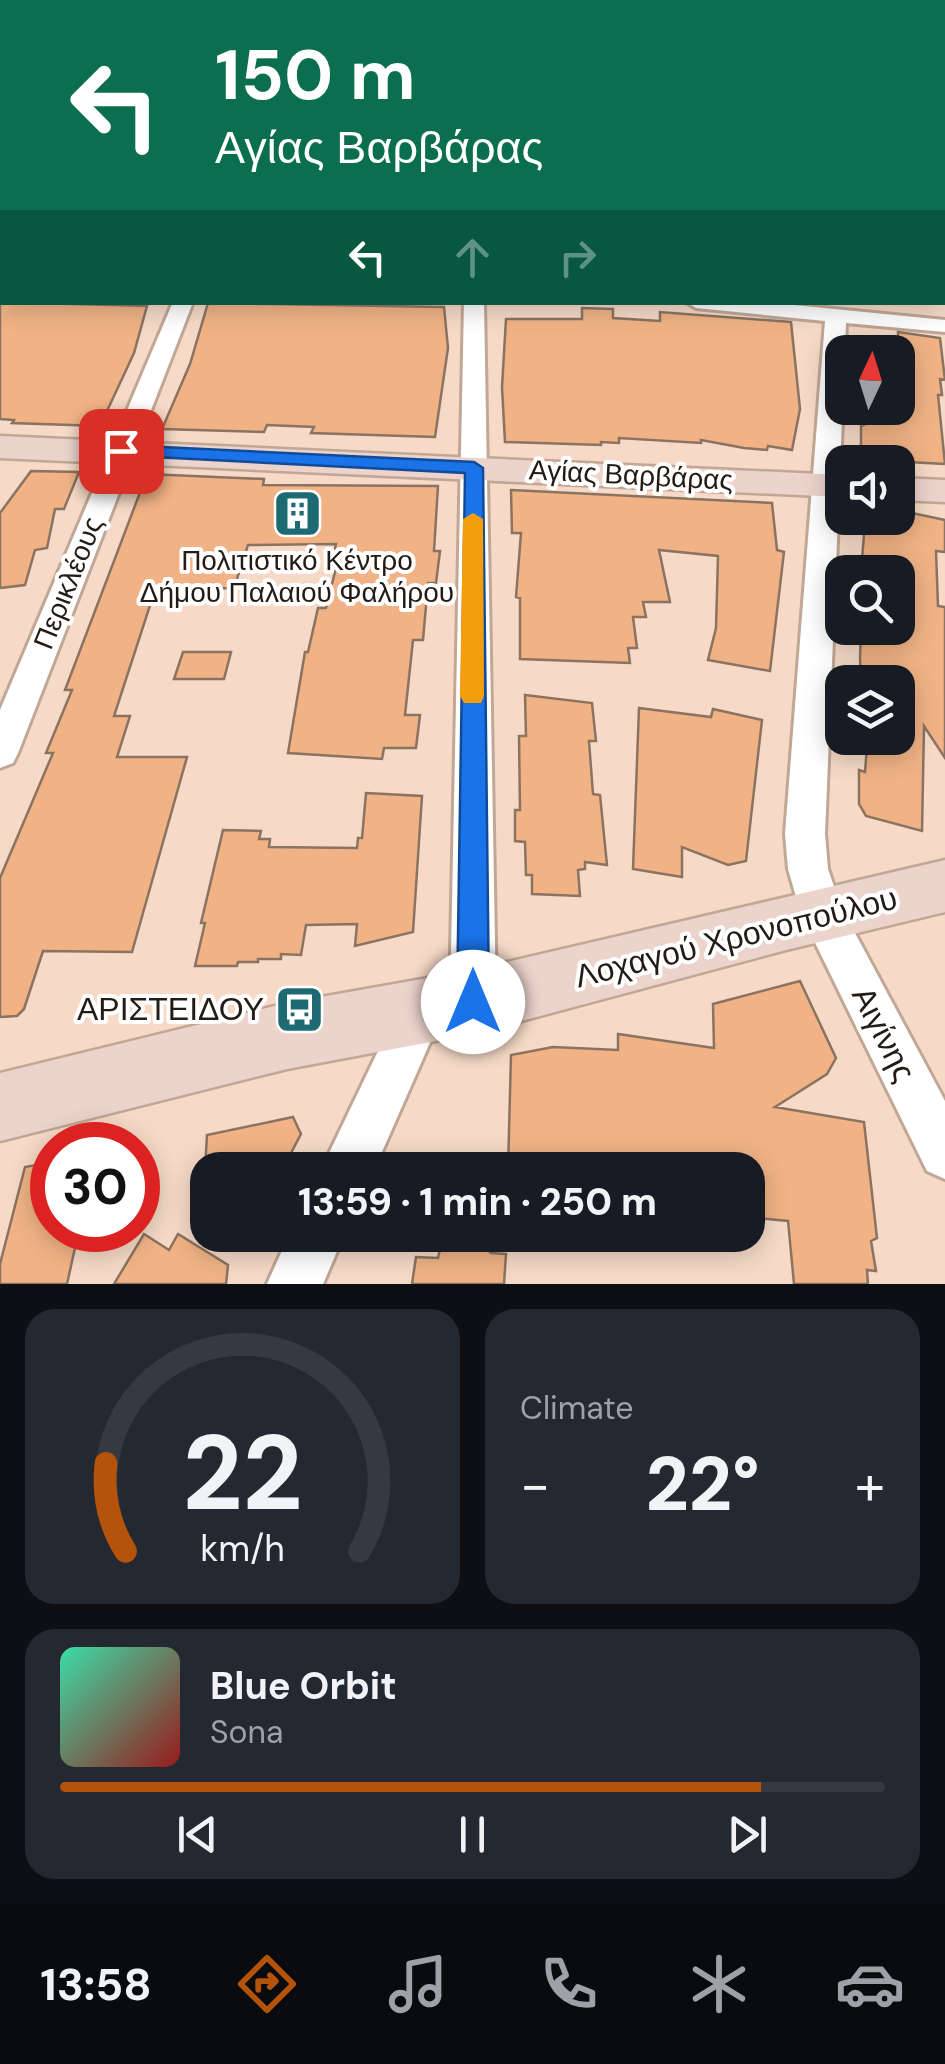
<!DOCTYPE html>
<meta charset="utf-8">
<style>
:root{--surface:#171b24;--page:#242831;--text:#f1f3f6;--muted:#9ea1a6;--line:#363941;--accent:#b45309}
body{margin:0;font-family:"DM Sans",sans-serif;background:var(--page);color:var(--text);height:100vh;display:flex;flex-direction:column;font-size:38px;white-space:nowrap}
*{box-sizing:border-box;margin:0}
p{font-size:32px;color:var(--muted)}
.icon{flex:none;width:55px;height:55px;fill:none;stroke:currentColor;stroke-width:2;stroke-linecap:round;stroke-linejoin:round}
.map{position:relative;height:1284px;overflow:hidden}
.drawer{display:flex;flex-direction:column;gap:25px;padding:25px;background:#0d0f14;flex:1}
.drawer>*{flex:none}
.top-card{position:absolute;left:0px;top:0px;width:945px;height:305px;box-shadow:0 5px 25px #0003;background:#0b6e4f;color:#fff;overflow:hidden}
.needle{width:65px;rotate:4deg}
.buttons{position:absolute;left:825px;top:335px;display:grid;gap:20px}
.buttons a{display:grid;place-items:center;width:90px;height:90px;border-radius:20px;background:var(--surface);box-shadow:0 5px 25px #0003;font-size:50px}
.speed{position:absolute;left:30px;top:1122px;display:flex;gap:20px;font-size:50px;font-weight:700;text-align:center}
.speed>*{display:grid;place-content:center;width:130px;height:130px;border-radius:50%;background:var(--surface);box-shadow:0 5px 25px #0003;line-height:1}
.speed .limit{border:15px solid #d22;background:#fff;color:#111}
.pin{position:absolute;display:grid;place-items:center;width:85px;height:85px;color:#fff;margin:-42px;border-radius:20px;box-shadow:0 5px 15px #0006}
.me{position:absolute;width:110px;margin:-55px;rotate:0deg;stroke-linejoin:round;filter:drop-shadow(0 0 8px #0008)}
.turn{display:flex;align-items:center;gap:35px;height:210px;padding:0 50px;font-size:45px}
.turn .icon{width:130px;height:130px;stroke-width:2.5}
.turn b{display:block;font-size:70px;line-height:85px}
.lanes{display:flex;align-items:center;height:95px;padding:0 50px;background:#0003;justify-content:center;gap:50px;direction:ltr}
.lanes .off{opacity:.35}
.big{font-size:75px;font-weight:800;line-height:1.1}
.drawer .widget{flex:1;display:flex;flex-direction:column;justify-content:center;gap:15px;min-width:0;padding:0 35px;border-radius:30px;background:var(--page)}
.drawer .dial{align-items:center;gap:0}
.dial svg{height:260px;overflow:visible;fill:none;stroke:var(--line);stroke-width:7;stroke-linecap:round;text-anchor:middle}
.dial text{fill:var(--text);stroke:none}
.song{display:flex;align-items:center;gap:30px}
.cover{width:120px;height:120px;border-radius:15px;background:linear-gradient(135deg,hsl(160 70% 55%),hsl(0 70% 35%))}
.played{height:10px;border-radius:5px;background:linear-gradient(90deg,var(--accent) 85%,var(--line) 85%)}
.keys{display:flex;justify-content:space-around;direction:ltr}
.heat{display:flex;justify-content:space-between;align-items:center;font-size:55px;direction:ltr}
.drawer .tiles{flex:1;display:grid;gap:25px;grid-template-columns:1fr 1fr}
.widget:last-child{grid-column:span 2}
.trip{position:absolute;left:190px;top:1152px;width:575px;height:100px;border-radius:30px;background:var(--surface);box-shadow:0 5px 25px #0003;font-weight:800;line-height:100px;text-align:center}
.menu{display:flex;height:160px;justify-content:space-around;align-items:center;background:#090b0e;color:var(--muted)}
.menu .icon{width:70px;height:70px}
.menu .current{color:var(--accent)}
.menu b{font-size:45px;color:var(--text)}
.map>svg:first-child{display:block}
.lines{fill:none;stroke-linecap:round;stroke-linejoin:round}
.river{fill:#84d3f9;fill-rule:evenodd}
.building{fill:#f1b385;stroke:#8b7362;stroke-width:2.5}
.street-casing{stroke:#c1a795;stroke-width:6}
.secondary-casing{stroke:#c1a795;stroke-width:5}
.street{fill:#fff;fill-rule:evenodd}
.secondary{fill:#ecd4cc;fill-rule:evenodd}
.route{fill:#1a73e8;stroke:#114b97;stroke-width:2.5}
.slow{fill:#f59e0b}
.labels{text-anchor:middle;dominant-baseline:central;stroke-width:8;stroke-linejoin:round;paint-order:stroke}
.street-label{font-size:28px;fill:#241b14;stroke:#fff}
.poi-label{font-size:28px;fill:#241b14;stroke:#fff}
.near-street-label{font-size:32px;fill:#241b14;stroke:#fff}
.near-poi-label{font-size:32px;fill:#241b14;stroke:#fff;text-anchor:end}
</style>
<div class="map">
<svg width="945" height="1284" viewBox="0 0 945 1284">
<rect width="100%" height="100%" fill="#f6dac7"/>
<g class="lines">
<path class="river" d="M0 244H2V262H0Z
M942 263H945V281H942Z"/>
</g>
<path class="building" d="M0 302 147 306 134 353 100 426 12 423 14 420 0 419Z
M208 303 444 307 448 348 435 437 311 433 314 427 267 425 264 432 162 429 190 364Z
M582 308 613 309V318L660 321V312L791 322 800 409 792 450 768 446 767 450 744 448 701 440V443L619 438V443L601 442V445L505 442 502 387 506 319H582Z
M898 332 940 338 945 380 940 379 942 395H938L945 464 870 460 861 450V426L866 424V408H898Z
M31 471 79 472 64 509H55L47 548 35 550 25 585 0 588V513Z
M147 474 264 479 263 485 438 486 434 551H440L436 583H428L423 640H413L405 715H420L416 748H384L382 759 288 753 305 652H308L318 608H326L340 552H334L336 544 248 545 234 588 155 590 114 716H130L117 757H187L132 952 43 951 24 1009 17 1016 0 1017V878L53 753H46L72 690H65Z
M511 490 772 503 777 550 784 552 770 671 708 660 716 628 718 556 659 550 670 602H643L646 617H633L637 648H628L630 663 520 659V598L516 597 521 533H512Z
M898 510 945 520V552L936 551 938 606 945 607V758L924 726 922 831 866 816 859 804V770L865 772 867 746 898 753V682H861L860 658 861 630 898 638V567L862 560 865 522H872V518H898Z
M183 652H231L224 679H174Z
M525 695 592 703 596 741H589L593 794 600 795 607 865 585 862V869L578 870 580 896 532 894V875H526L525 842 515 841V810H520L519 736H526Z
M639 708 711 717 713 709 762 720 746 861 728 865 682 847V877L633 869Z
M366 793 422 796 413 932 355 946 357 924 306 925 301 955 281 954V959H258V962H238L237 966H195L205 923H201L223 830 261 831 259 839H270L269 847 357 848 358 838H362Z
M800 981 836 1058 827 1074 775 1107 864 1122 877 1238 871 1241 876 1271 867 1270 868 1284H794L788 1221 748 1217V1170H508L511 1055 553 1047 618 1050V1034L714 1048 713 1004Z
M293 1117 301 1134 282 1170H205L207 1135Z
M52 1162V1230H79L67 1284H0V1264L25 1167Z
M144 1234 169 1250 178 1234 228 1265 226 1284H114Z
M443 1236 476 1238 491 1253 506 1254 504 1284H412L416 1257 438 1258Z"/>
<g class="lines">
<defs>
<path id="street" d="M942 151H945L942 162Z
M0 166 2 167V176H0Z
M942 200H945V210H942Z
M2 277V289L0 290V278Z
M173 302H193L18 753 13 763 0 768V710Z
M464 302H484L496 1002 489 1018 473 1025 457 1018 450 1002Z
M686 302H764L945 320V332L846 323 825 834 828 869 841 907 945 1101V1179L927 1171 801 914 788 869 785 834 825 321 696 308Z
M420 990 436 997 443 1013 374 1170H321L404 997Z
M289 1235H344L323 1284H267Z"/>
<path id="secondary" d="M0 227H2V241H0Z
M0 436 842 475V497L0 458Z
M898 478 945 480V502L898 500Z
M945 860V912L786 950 473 1034 287 1069 0 1141V1073L287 1003 473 970Z"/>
</defs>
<use href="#street" class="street-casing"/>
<use href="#secondary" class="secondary-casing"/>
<use href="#street" class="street"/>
<use href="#secondary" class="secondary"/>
</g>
<linearGradient id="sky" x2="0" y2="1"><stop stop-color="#80c0ef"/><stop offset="0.43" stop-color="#fbeee6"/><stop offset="1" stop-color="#fbeee6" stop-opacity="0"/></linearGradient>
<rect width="945" height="315" fill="url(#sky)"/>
<path class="route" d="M121 445 474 462 483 468 489 1002 484 1014 473 1018 461 1014 457 1002 465 473 115 455V447Z"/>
<path class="slow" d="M473 513 483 519 484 696 481 703H464L460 696 463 519Z"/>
<defs>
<symbol id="building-square" viewBox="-11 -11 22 22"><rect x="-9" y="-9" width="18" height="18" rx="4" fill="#1e6a72" stroke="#fff"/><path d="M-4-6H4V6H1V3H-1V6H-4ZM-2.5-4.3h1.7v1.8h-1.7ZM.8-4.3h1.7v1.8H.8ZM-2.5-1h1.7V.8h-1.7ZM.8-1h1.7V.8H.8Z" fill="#fff"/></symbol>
<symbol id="bus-square" viewBox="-11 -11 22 22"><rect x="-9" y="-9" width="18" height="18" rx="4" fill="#1e6a72" stroke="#fff"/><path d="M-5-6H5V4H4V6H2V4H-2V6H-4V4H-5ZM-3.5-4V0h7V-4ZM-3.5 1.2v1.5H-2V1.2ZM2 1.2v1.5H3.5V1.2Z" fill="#fff"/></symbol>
</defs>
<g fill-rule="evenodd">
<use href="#building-square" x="270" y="486" width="55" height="55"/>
<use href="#bus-square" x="272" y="982" width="55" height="55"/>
</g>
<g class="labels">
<g class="street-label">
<text transform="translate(631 475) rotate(3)">Αγίας Βαρβάρας</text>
<text transform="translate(68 583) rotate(-68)">Περικλέους</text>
</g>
<g class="poi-label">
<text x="297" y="560">Πολιτιστικό Κέντρο<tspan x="297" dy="32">Δήμου Παλαιού Φαλήρου</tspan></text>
</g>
<g class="near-street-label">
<text transform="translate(736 937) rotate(-14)">Λοχαγού Χρονοπούλου</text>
<text transform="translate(884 1034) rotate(63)">Αιγίνης</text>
</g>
<g class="near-poi-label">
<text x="264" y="1009">ΑΡΙΣΤΕΙΔΟΥ</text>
</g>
</g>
</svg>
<div class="buttons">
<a><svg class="needle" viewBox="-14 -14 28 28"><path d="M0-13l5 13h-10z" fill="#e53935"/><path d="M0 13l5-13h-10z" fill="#9ea1a6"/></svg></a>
<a><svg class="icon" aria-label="sound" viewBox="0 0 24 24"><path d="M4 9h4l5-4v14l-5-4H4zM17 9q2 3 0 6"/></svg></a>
<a><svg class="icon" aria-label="search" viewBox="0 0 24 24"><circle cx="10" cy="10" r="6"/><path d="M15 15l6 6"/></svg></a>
<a><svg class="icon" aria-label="layers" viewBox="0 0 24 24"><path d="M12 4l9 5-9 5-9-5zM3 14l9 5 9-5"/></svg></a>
</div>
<div class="speed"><div class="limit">30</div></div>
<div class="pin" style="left:121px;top:451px;background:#d93025"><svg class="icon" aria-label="arrive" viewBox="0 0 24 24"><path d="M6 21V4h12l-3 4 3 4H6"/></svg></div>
<svg class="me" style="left:473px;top:1002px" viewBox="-20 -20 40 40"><circle r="19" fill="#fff"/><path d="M0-13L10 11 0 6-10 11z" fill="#1a73e8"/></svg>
<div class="trip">13:59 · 1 min · 250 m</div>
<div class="top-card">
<div class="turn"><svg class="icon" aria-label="left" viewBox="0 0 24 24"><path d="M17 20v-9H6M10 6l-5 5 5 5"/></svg><div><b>150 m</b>Αγίας Βαρβάρας</div></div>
<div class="lanes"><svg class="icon" aria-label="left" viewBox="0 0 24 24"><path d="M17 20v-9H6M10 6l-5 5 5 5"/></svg><svg class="icon off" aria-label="ahead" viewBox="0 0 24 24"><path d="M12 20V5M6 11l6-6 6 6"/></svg><svg class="icon off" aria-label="right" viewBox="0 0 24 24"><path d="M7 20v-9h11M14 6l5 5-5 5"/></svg></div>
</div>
</div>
<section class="drawer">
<div class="tiles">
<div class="widget dial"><svg viewBox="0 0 100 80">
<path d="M14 69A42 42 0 1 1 86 69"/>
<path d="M14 69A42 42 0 0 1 8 42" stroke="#b45309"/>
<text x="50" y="56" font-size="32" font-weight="700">22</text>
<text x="50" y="72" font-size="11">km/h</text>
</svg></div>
<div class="widget"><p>Climate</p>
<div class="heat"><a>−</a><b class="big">22°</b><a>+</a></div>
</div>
<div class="widget">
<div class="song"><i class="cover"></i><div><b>Blue Orbit</b><p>Sona</p></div></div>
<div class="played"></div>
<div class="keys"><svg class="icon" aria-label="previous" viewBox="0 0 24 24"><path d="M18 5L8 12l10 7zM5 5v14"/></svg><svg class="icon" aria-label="pause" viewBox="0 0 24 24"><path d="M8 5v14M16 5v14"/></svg><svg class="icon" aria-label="next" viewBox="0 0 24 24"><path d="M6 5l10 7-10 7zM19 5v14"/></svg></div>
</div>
</div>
</section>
<nav class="menu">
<b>13:58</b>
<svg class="icon current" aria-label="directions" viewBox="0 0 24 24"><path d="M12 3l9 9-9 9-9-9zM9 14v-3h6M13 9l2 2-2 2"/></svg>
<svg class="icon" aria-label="music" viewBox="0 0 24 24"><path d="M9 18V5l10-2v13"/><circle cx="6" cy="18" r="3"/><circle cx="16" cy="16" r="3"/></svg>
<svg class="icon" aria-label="phone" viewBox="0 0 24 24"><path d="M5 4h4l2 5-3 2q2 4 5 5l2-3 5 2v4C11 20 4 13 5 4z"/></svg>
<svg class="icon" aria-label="climate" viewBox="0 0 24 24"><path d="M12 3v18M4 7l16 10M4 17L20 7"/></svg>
<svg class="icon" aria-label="car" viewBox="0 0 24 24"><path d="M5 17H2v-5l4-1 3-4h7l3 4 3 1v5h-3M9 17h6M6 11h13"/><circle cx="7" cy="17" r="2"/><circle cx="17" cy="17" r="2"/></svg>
</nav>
